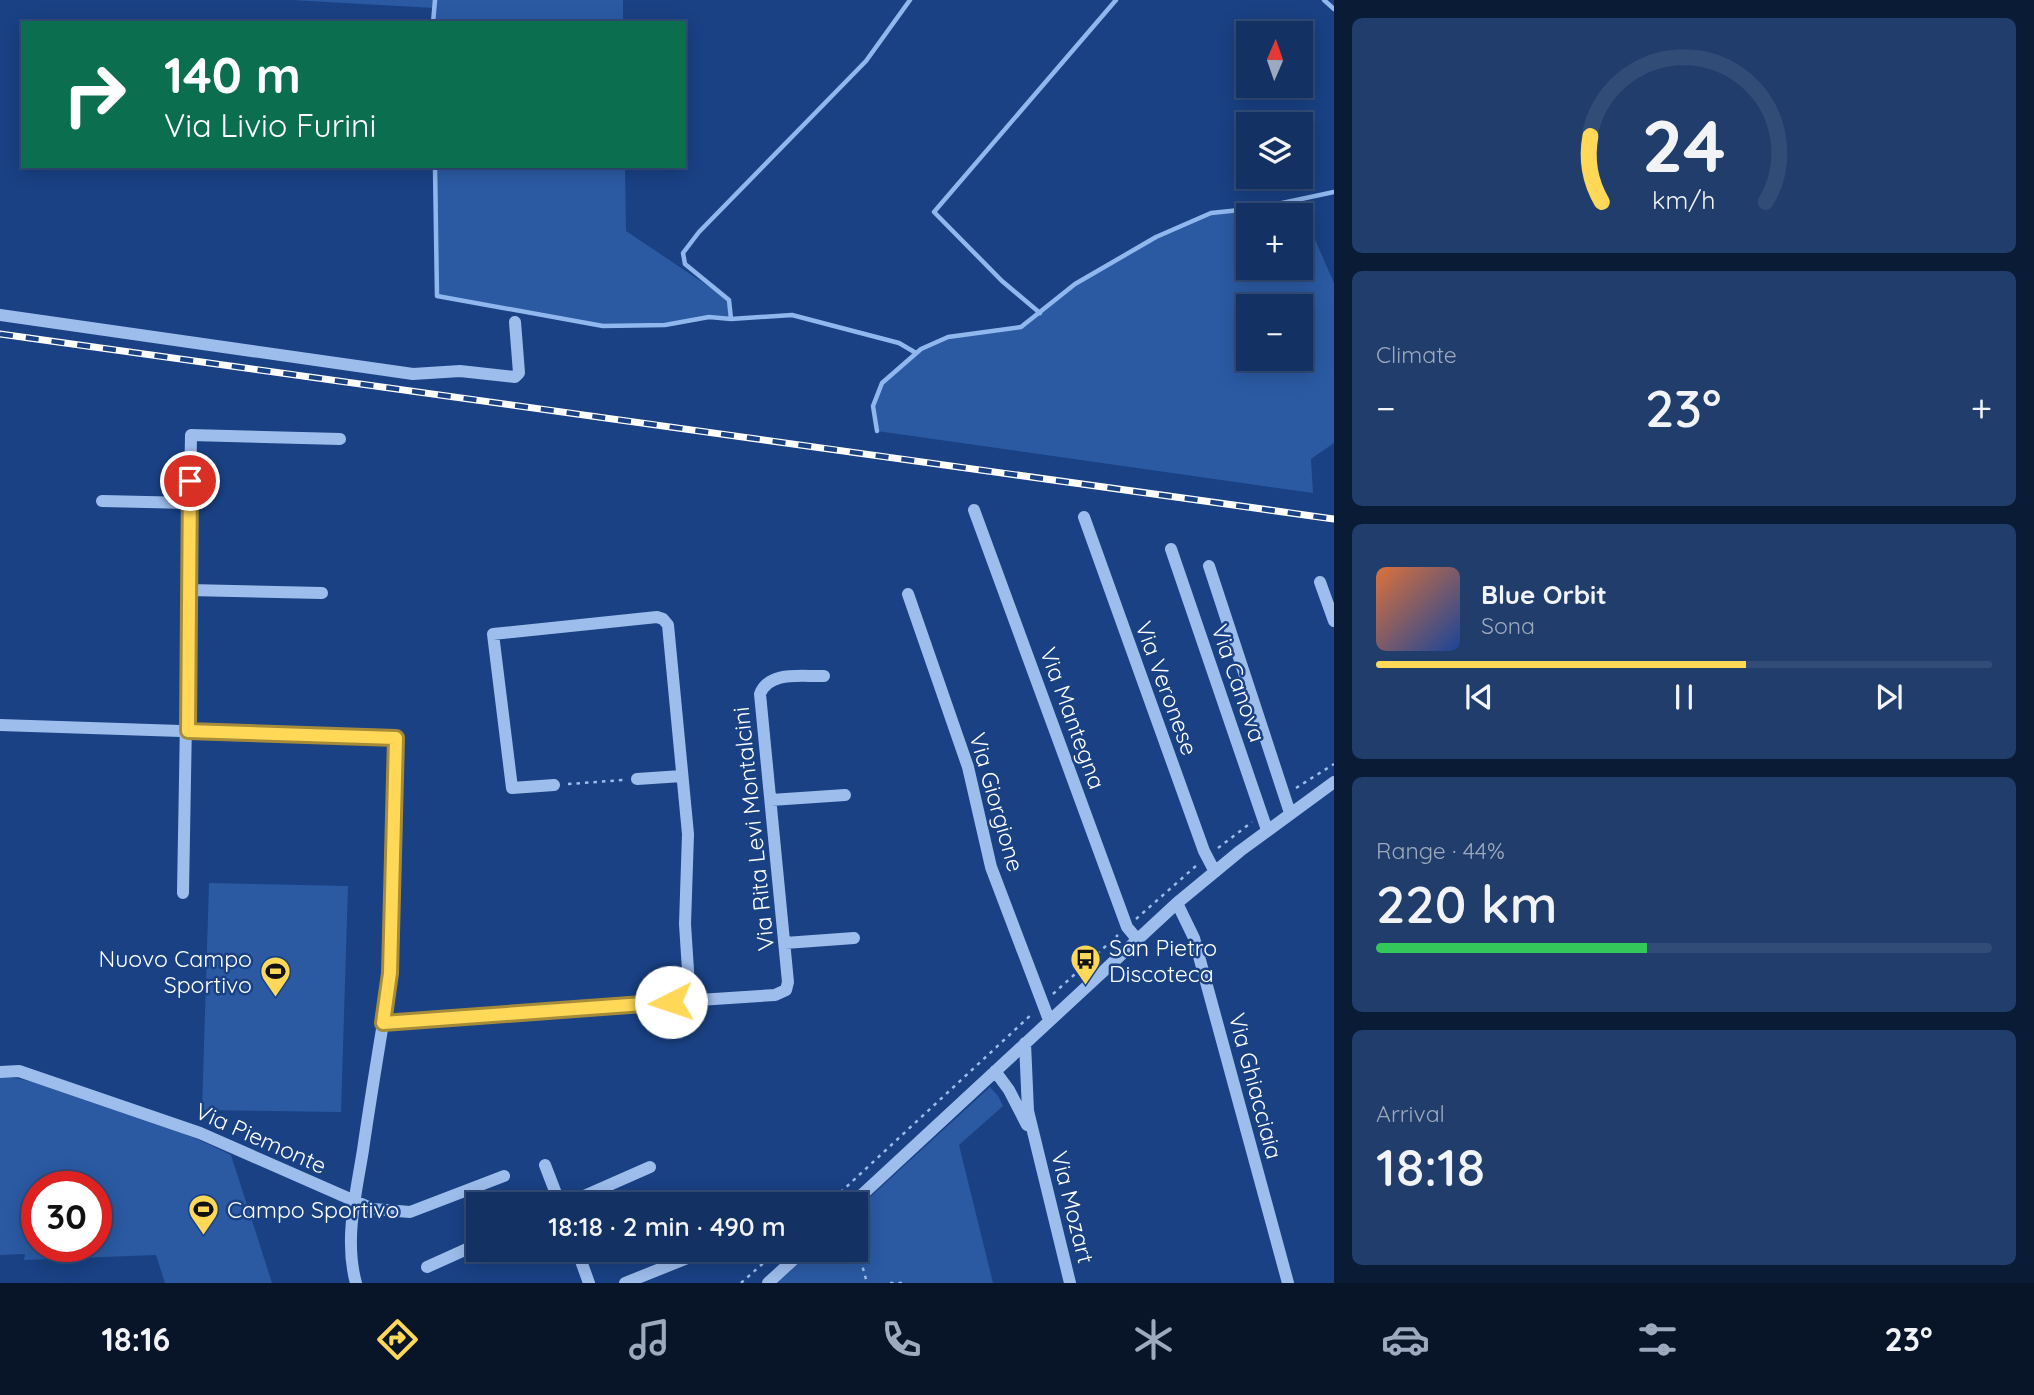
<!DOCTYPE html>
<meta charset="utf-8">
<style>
:root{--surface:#133163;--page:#203d6c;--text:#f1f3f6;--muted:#9da9be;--line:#324c78;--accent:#ffd858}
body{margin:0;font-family:Quicksand,sans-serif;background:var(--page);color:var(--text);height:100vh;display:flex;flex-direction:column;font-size:26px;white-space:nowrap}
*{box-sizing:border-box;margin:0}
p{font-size:23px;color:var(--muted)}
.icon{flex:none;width:38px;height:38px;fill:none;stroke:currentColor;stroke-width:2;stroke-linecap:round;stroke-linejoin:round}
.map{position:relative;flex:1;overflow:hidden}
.drawer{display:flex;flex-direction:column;gap:18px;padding:18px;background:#0a1b36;width:700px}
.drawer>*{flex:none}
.hud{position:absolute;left:21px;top:21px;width:665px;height:147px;border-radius:0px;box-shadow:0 4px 18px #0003,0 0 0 2px var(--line);background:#0b6e4f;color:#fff;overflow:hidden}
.needle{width:46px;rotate:2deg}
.tools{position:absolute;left:1236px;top:21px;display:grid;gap:14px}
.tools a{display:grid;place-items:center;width:77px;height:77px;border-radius:0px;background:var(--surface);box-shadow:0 4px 18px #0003,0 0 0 2px var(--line);font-size:35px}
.speed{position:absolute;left:21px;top:1171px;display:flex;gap:14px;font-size:35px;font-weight:700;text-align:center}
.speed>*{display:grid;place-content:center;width:91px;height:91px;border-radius:50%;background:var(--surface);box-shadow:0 4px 18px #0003,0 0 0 2px var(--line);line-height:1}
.speed .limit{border:10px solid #d22;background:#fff;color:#111}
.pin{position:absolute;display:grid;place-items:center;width:60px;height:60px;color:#fff;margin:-30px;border:4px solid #fff;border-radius:50%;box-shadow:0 2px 7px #0007}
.me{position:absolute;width:77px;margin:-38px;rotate:266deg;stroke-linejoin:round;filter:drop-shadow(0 0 5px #0008)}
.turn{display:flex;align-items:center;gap:24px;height:147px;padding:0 28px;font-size:32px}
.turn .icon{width:91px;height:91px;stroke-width:2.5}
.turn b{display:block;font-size:49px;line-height:60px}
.big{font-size:52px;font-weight:600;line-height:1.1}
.drawer .widget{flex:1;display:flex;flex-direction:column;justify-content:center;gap:10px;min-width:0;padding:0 24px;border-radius:10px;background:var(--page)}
.drawer .dial{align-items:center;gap:0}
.dial svg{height:182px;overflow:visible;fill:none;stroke:var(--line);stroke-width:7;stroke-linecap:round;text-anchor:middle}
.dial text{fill:var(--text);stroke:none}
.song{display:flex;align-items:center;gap:21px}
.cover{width:84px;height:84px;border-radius:10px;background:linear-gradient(135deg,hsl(20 70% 55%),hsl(220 70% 35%))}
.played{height:7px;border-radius:4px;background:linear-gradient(90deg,var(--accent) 60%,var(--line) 60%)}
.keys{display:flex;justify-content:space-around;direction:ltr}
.heat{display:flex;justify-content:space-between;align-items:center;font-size:38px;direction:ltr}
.charge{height:10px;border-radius:5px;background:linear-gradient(90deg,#34c759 44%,var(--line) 0)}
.trip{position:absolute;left:466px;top:1192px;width:402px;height:70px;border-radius:0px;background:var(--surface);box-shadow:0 4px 18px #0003,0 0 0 2px var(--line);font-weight:600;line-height:70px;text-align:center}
.tab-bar{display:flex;height:112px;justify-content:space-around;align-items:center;background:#081428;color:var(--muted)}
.tab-bar .icon{width:49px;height:49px}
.tab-bar .on{color:var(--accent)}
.tab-bar b{font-size:32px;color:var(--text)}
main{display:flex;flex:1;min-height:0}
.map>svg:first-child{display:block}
.green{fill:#2b5aa3;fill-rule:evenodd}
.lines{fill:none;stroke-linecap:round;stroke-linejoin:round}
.stream{stroke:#90b7ee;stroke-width:4.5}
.path{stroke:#9dbdec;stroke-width:2.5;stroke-dasharray:3.5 5;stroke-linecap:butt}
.minor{stroke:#9dbdec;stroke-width:12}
.rail-casing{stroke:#fff;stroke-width:7}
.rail{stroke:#194184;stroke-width:4.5;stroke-dasharray:13;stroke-linecap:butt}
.route-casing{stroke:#a68c39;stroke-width:18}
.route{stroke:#ffd858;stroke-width:12}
.labels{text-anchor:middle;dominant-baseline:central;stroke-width:5;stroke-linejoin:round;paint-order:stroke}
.street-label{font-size:23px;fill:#fff;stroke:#194184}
.poi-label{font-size:23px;fill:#fff;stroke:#194184;text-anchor:start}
</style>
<main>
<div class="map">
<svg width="1334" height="1283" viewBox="0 0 1334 1283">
<rect width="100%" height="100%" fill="#194184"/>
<path class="green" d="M291 0H623V23H433L434 8Z
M435 166H625L626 231 729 300 731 319 709 317 665 325 603 326 437 296Z
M1298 201 1334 283V443L1311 459 1313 493 877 431 873 406 882 383 916 353 948 337 1021 327 1075 284 1156 237 1211 213ZM1248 215H1300V268H1248ZM1248 306H1300V359H1248Z
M209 883 348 886 341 1112 202 1110Z
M0 1077C24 1077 45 1086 68 1093 125 1110 179 1129 231 1155L272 1283H165L156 1255 24 1260 25 1254 0 1255ZM37 1186H96V1246H37Z
M990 1087 998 1096 1003 1106 959 1145 993 1283H777L814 1250H856V1210Z"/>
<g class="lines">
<path class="stream" d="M910 0 866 61 699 232 683 253 685 264 729 300 731 319 792 315 899 343 916 353
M1324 0 1334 9
M433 23 435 0
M435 166 437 296 603 326 665 325 709 317 731 319
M1040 313 1002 281 934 212 1116 0
M877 431 873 406 882 383 921 349 948 337 1021 327 1075 284 1156 237 1211 213 1259 208 1334 192"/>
<path class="path" d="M568 784 624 780
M1296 788 1334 764
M1218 848 1252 822
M1136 919 1197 865
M1053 994 1118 935
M828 1204 1033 1013
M856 1243 867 1283
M741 1283 778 1250
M890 1283H902"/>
<path class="minor" d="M0 315 413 374 460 371 515 377 519 373 515 322
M102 501 190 503
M974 510 1127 927 1137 939
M1084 517 1204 851 1215 872
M1171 549 1267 830
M1209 566 1290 813
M1320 582 1334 621
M189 590 322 593
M908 594 968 767 991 867 1049 1020
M0 725 396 738 390 973 383 1023
M637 779 682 776
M554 785 512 788 493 634 657 617 663 619 668 625 688 834 685 924 689 986 685 996
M771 800 845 795
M183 893 191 435 340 439
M1177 903 1194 938 1288 1283
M785 943 854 938
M1025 1043 1028 1111 1070 1283
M995 1071 1009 1090 1027 1125
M0 1072 19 1071 200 1133 373 1209 410 1212 504 1176
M545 1165 560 1204
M566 1204 650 1167
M852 1204 1177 903 1240 851 1334 782
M577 1250 589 1283
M427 1267 478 1244
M356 1283C344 1240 356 1194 363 1150 369 1108 376 1066 383 1023L671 1002 685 996 699 1000 775 995 786 990 788 982 760 694C769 670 803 677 824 676
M625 1283 700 1253
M768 1283 804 1250"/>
<defs>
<path id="rail" d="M0 334 1334 519"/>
</defs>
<use href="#rail" class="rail-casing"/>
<use href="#rail" class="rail"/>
</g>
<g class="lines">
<defs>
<path id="route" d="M190 481 188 731 396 738 390 973 383 1023 671 1002"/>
</defs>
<use href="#route" class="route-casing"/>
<use href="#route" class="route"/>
</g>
<defs>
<symbol id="bus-pin" viewBox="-11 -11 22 30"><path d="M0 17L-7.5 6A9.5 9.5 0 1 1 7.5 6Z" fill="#ffd858" stroke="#194184"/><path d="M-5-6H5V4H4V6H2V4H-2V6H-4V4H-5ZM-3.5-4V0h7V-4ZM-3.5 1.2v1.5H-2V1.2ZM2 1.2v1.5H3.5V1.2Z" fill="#111"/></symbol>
<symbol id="stadium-pin" viewBox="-11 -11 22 30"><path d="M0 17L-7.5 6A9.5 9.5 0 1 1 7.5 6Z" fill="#ffd858" stroke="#194184"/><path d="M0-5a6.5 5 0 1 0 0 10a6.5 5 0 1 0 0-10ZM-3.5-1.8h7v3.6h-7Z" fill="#111"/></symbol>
</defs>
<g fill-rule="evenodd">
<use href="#bus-pin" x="1068" y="942" width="35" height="47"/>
<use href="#stadium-pin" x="258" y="954" width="35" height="47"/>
<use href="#stadium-pin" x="186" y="1192" width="35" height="47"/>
</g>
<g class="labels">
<g class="street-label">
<text transform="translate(1239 683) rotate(71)">Via Canova</text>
<text transform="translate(1167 688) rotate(70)">Via Veronese</text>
<text transform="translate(1073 718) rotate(70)">Via Mantegna</text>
<text transform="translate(997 802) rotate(74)">Via Giorgione</text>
<text transform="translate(753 829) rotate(-96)">Via Rita Levi Montalcini</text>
<text transform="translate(1256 1086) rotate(75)">Via Ghiacciaia</text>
<text transform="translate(261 1138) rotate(24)">Via Piemonte</text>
<text transform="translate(1073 1207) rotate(76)">Via Mozart</text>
</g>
<g class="poi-label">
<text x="1109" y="947">San Pietro<tspan x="1109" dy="26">Discoteca</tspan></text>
<text x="252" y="958" text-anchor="end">Nuovo Campo<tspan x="252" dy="26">Sportivo</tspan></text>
<text x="227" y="1209">Campo Sportivo</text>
</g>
</g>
</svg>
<div class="tools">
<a><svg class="needle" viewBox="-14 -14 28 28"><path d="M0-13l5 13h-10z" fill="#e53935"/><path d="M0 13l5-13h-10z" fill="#9da9be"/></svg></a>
<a><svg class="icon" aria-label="layers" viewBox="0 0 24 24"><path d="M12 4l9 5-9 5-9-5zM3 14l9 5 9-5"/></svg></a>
<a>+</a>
<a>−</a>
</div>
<div class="speed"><div class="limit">30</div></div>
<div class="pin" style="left:190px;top:481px;background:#d93025"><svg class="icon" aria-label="arrive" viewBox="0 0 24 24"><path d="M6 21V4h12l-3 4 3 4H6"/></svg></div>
<svg class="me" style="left:671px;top:1002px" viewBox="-20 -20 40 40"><circle r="19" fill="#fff"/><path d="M0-13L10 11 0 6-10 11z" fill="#ffd858"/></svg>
<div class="trip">18:18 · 2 min · 490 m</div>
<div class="hud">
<div class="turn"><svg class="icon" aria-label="right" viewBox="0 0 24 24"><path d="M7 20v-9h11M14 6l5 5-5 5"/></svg><div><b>140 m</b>Via Livio Furini</div></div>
</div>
</div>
<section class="drawer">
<div class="widget dial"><svg viewBox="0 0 100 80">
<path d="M14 69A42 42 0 1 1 86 69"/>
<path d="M14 69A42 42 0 0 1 9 40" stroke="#ffd858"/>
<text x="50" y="56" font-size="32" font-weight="700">24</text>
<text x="50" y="72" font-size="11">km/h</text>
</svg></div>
<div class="widget"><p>Climate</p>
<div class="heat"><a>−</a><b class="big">23°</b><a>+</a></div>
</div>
<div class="widget">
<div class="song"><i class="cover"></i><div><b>Blue Orbit</b><p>Sona</p></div></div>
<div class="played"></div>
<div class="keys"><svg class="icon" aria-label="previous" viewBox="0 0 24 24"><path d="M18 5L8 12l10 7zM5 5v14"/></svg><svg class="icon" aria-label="pause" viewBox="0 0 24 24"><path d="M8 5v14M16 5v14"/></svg><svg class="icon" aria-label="next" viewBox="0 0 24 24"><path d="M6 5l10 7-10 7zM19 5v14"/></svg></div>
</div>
<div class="widget"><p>Range · 44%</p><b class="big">220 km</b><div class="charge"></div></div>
<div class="widget"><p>Arrival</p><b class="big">18:18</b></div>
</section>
</main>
<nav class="tab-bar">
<b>18:16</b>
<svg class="icon on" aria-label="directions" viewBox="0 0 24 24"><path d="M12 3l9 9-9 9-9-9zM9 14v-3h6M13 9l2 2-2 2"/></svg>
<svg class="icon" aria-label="music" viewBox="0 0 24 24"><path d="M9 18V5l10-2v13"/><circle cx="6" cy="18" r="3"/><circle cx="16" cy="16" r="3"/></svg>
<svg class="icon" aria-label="phone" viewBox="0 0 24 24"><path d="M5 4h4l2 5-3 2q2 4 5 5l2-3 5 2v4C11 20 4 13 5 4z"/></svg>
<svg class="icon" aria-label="climate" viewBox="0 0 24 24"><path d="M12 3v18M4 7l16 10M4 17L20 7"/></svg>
<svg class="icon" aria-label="car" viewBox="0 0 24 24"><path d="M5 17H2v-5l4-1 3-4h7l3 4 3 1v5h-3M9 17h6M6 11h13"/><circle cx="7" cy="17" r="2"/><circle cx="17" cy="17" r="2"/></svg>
<svg class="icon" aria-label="filters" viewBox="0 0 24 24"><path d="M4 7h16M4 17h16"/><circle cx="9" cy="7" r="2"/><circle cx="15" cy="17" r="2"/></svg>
<b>23°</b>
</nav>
